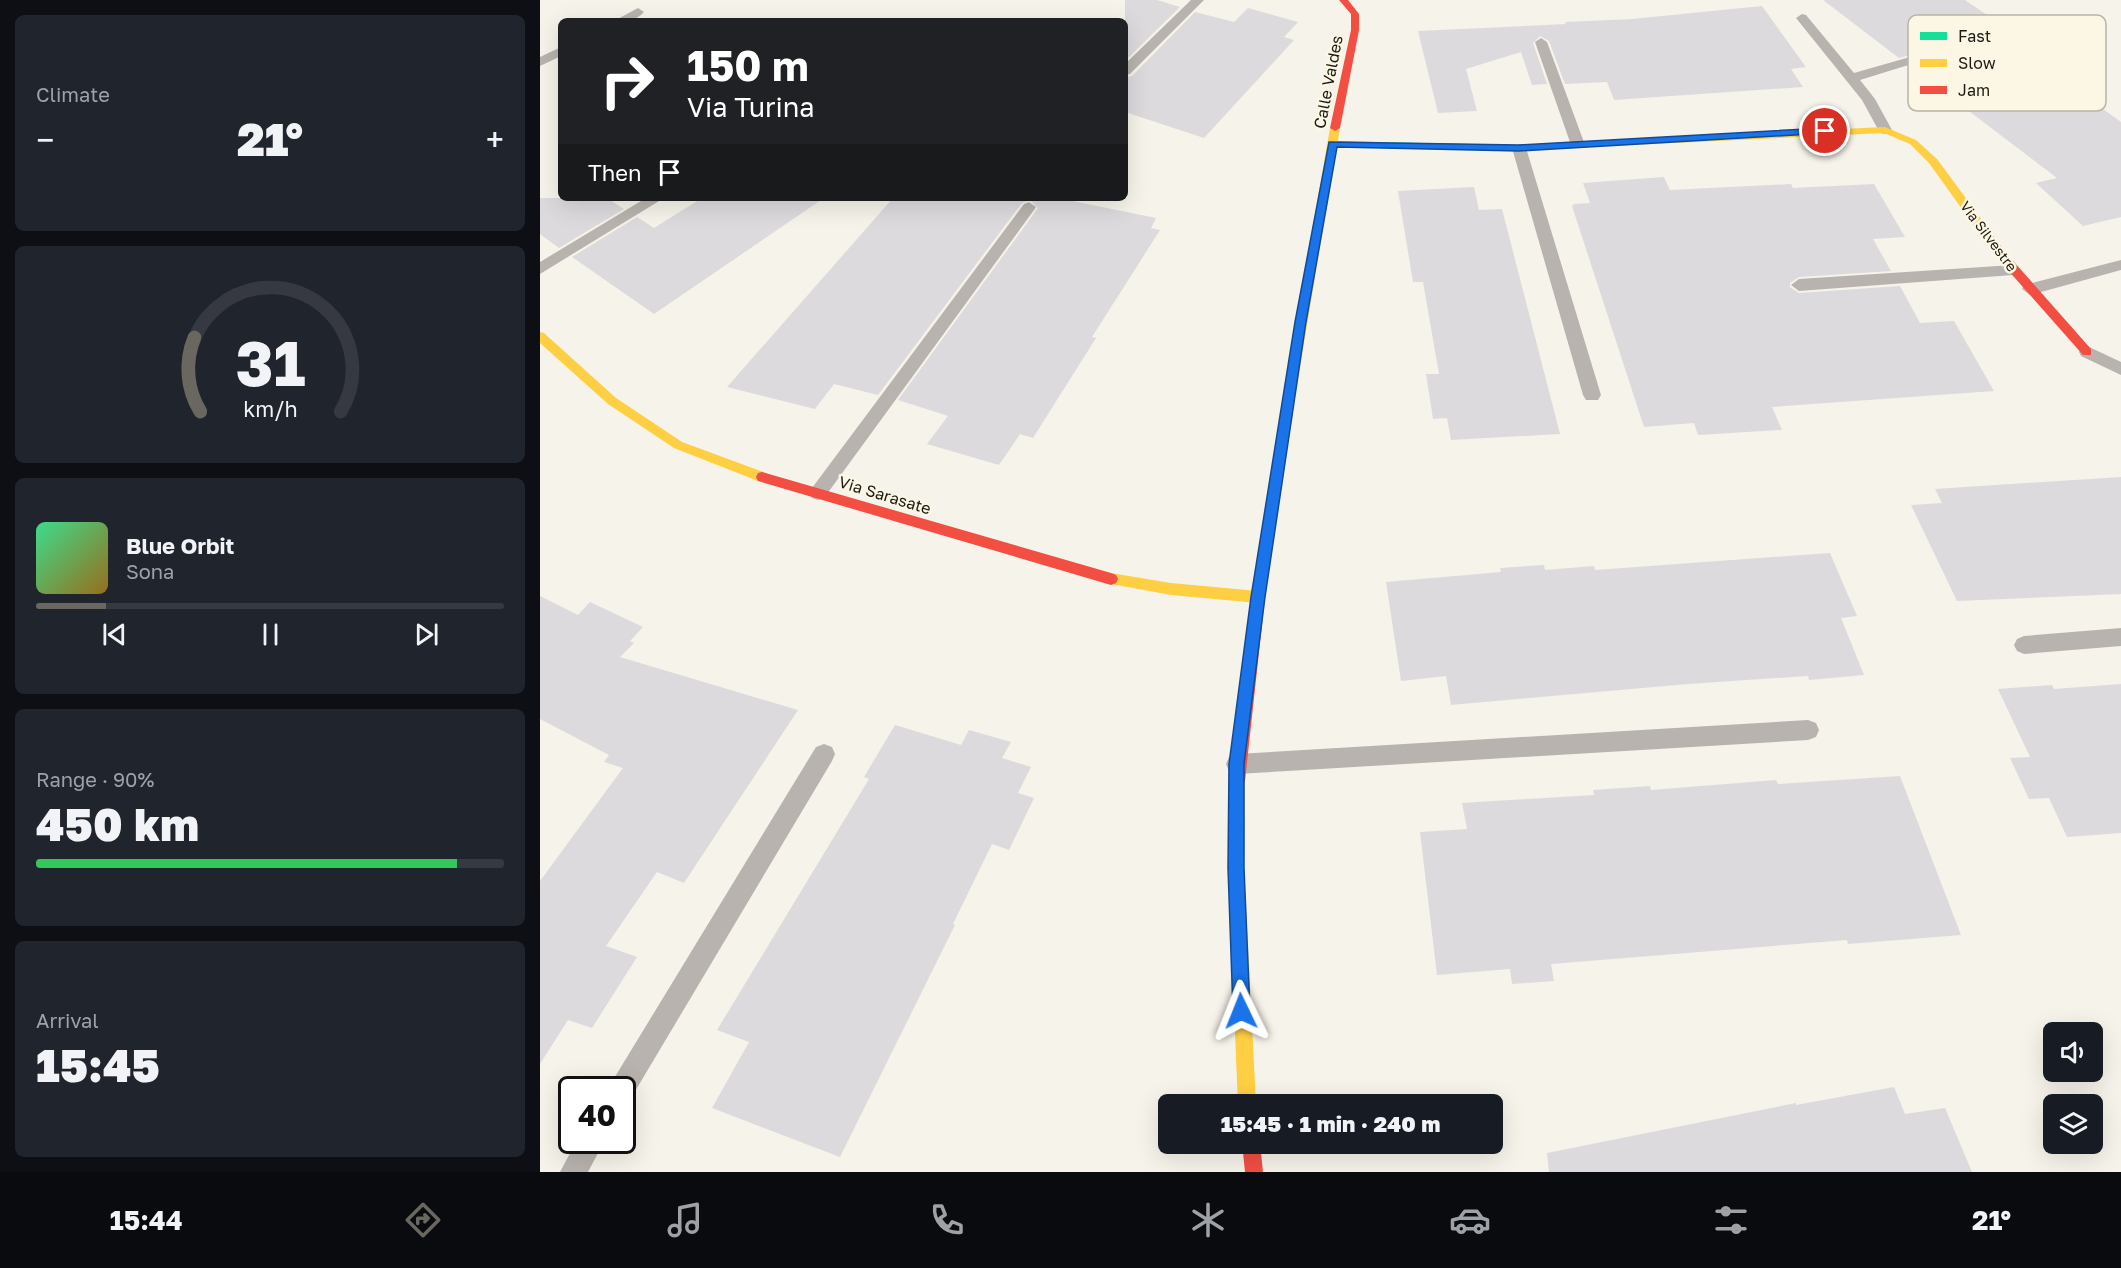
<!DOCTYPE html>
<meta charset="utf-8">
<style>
:root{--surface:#171b24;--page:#20242c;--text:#f1f3f6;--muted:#9ea1a6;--line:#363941;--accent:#696760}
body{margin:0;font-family:"Golos Text",sans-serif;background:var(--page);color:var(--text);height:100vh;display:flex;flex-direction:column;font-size:22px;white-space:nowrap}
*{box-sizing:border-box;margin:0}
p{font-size:20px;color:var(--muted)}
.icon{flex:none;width:33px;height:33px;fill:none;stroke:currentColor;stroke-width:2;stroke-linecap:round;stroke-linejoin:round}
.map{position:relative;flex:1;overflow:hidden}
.sheet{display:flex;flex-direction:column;gap:15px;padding:15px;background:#0d0f14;width:540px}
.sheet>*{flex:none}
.top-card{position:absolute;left:18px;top:18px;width:570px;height:183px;border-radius:9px;box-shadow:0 6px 24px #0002;background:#202124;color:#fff;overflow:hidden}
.tools{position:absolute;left:1503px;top:1022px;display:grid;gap:12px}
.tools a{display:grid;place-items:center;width:60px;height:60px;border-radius:9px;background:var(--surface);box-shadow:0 6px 24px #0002;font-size:30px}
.speed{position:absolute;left:18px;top:1076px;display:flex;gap:12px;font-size:30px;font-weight:700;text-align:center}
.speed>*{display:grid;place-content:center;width:78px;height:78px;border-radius:50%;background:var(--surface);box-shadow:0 6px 24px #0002;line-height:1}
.speed .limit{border:3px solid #111;border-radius:9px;background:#fff;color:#111}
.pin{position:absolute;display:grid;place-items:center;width:51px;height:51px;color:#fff;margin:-26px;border:3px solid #fff;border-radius:50%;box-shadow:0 2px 6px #0007}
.me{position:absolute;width:66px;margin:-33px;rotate:358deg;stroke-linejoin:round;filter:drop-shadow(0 0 4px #0008)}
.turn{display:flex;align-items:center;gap:21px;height:126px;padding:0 30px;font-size:27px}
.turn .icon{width:78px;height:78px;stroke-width:2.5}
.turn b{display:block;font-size:42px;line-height:51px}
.then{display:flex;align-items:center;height:57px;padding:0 30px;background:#0003;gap:12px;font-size:22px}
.big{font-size:45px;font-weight:800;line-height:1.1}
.sheet .widget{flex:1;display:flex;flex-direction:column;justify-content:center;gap:9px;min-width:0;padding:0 21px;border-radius:9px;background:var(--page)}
.sheet .dial{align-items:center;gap:0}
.dial svg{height:156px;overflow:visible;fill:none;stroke:var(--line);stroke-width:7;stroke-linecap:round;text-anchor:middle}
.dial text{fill:var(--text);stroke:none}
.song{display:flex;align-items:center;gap:18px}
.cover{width:72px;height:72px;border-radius:9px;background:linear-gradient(135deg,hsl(150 70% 55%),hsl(40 70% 35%))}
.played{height:6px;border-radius:3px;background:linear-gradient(90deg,var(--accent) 15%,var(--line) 15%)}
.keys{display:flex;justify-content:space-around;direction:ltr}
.heat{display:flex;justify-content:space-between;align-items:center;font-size:33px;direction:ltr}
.charge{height:9px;border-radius:4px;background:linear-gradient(90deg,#34c759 90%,var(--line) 0)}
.trip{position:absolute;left:618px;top:1094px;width:345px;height:60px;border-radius:9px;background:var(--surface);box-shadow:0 6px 24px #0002;font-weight:800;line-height:60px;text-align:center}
.dock{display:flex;height:96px;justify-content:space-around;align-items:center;background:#090b0e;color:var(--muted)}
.dock .icon{width:42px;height:42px}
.dock .selected{color:var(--accent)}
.dock b{font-size:27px;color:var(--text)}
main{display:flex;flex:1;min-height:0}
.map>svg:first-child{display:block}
.building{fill:#dddadd}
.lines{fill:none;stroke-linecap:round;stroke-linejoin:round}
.lane{fill:#b9b3af;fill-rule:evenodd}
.fast{fill:#16e098;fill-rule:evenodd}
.slow{fill:#ffcf43;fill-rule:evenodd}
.jam{fill:#f24e42;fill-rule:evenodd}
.route{fill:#1a73e8;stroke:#114b97;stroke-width:1.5}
.labels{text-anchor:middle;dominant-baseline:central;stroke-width:5;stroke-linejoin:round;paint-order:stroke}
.far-street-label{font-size:14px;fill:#1d1b15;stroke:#fcf6e4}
.street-label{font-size:16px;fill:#1d1b15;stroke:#fcf6e4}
.key{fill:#fcf6e4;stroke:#b9b4a6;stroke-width:1.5}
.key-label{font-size:16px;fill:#1d1b15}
</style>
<main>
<section class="sheet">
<div class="widget"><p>Climate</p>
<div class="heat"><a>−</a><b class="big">21°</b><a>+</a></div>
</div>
<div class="widget dial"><svg viewBox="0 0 100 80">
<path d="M14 69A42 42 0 1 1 86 69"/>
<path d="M14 69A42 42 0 0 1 11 31" stroke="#696760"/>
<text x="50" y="56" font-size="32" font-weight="700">31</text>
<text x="50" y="72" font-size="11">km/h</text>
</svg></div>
<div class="widget">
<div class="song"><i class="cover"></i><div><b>Blue Orbit</b><p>Sona</p></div></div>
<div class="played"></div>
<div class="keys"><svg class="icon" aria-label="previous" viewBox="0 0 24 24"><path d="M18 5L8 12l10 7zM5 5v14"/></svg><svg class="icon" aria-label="pause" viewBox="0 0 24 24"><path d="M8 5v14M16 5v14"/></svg><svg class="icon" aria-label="next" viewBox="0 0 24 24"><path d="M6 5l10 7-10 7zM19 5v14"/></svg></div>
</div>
<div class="widget"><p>Range · 90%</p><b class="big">450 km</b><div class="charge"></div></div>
<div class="widget"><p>Arrival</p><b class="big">15:45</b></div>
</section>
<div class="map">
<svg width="1581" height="1172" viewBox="0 0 1581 1172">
<rect width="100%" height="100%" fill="#f6f3ea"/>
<path class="building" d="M585 0H617L640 7 585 61Z
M1283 0H1425L1567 96 1552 101 1581 122V217L1543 226 1496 183 1517 178 1371 67 1447 43V39L1439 35 1359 58Z
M1222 6 1266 67 1251 69 1263 87 1074 100 1067 82 1025 84 1009 41 1000 36 993 43 1007 84 992 85 981 52 926 69 937 111 898 113 878 31 1026 24 1025 22 1092 19Z
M708 8 758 22 744 37 754 40 664 138 585 112V77L592 76 655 12 694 22Z
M1124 177 1130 190 1251 184 1253 188 1334 184 1365 237 1333 239 1351 271 1259 277 1250 283V287L1259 293 1360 286 1380 323 1414 321 1454 391 1232 407 1242 430 1158 435 1154 423 1104 427 1032 206 1034 204 1050 203 1043 183Z
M934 187 939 210 962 209 1020 434 911 440 907 418 893 419 886 374H899L883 282H873L858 191Z
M0 198H67L84 209 19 248 0 234Z
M162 198H284L114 314 32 257 97 217 114 228Z
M353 198H518L616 218 611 228 620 230 552 337 556 338 493 438 480 434 459 465 387 444 408 416 358 400 498 208 490 200 482 203 338 395 294 384 275 409 187 387Z
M1581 477V594L1417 601 1371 505 1402 503 1395 489Z
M1290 553 1317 616 1301 618 1324 675 1269 680 1268 676 1148 684 911 705 906 676 861 681 846 582 961 572 960 568 1004 565 1005 570 1054 566 1055 570Z
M0 596 38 615 50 602 103 627 90 641 94 643 80 657 258 710 144 883 117 872 66 946 97 957 52 1028 28 1020 0 1064V881L83 768 64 762 69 755 0 719Z
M1581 684V833L1527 837 1509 798 1489 799 1470 758 1490 757 1458 689 1512 685 1514 689Z
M355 725 421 745 429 730 471 742 462 758 491 767 478 793 494 798 469 850 452 844 413 924 415 925 300 1157 172 1108 209 1042 177 1030 329 779 324 777Z
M1360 776 1421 935 1308 944 1307 940 1011 964 1014 981 972 984 970 969 897 975 880 832 927 829 922 803 1054 795 1053 790 1110 786 1111 790 1236 780 1238 784Z
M1354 1087 1365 1114 1405 1108 1432 1172H1009L1007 1153 1256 1103V1105Z"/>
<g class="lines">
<path class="lane" d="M651 0H664L590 74 585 75V64Z
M98 8 104 12C96 21 86 21 74 21Z
M1262 14 1266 15 1314 73 1440 37 1446 41 1320 80 1335 99 1352 130 1345 134 1340 133 1322 100 1256 18Z
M1001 38 1007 42 1045 145 1043 148H1033L1031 145 995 42Z
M21 47V56L0 66V57Z
M979 144 986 148 1061 395 1058 400H1046L1043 395 972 148Z
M106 198H124L0 274V262Z
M489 202 496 207 494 210 284 498 278 500 272 498 269 493 272 488 484 204Z
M1581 260V270L1490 295 1482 289 1484 285Z
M1473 265 1481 270 1473 275 1259 291 1251 285 1259 279Z
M1547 346 1581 362V375L1541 356 1539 352 1541 348Z
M1581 628V646L1484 654 1477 651 1474 645 1477 639 1484 636Z
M1268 720 1276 723 1279 730 1276 737 1268 740 697 774 689 771 686 764 689 757 697 754Z
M284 744 292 747 295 754 292 761 91 1098 82 1102V1089H69L73 1080 276 747Z
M37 1140H65L48 1172H20Z"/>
<path class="fast" d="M793 141 979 145 1050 141 1055 144 1050 147 979 151 790 146 788 144Z"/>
<path class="slow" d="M795 125 800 128 755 397 749 402 743 397 790 128Z
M1345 127 1376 140 1397 159 1450 231V237H1442L1389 163 1370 144 1344 133 1050 147 1045 144 1050 141Z
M0 332 4 333 76 398 142 442 226 473 228 477 226 481H218L134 448 68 404 0 343Z
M571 573 631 583 718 591 723 593 725 597 723 601 718 603 631 595 566 583 564 579 566 575Z
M697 774 702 776 705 781 704 868 716 1104H698L688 868 689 781 692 776Z"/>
<path class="jam" d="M799 0H808L819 14V30L800 128 795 131 790 128 811 30V14Z
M1446 230 1450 231 1467 254 1551 349V355H1543L1459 260 1441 234Z
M749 392 755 397 725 597 705 781 702 786 697 788 692 786 689 781 711 597 743 397Z
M222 472 571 573 576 575 578 579 576 583 571 585 218 481 216 477 218 473Z
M702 1143H720L723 1172H705Z"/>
</g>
<path class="route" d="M1285 128 1289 131 1288 133 979 151 797 147 766 322 725 597 704 764V868L710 1011 707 1017 701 1019 695 1017 693 1011 688 868 689 764 711 597 755 322 789 142 979 145Z"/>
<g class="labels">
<g class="far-street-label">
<text transform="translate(1449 236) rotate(53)">Via Silvestre</text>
</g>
<g class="street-label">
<text transform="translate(788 82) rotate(-79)">Calle Valdes</text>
<text transform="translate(345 495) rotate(17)">Via Sarasate</text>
</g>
</g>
<rect x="1368" y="15" width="198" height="96" rx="9" class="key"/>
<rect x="1380" y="32" width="27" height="8" fill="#16e098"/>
<rect x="1380" y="59" width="27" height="8" fill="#ffcf43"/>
<rect x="1380" y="86" width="27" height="8" fill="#f24e42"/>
<g class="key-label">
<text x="1418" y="42">Fast</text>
<text x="1418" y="69">Slow</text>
<text x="1418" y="96">Jam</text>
</g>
</svg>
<div class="tools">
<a><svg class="icon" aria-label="sound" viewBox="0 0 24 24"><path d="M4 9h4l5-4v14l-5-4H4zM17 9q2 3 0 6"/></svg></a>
<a><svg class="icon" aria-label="layers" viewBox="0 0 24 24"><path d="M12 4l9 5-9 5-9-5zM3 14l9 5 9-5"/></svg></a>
</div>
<div class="speed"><div class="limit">40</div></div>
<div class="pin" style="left:1285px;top:131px;background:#d93025"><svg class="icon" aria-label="arrive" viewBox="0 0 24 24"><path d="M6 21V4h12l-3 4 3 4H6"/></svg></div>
<svg class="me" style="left:701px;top:1011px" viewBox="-20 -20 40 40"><path d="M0-17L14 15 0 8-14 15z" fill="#1a73e8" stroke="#fff" stroke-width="4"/></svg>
<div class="trip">15:45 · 1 min · 240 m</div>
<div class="top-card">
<div class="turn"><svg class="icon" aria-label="right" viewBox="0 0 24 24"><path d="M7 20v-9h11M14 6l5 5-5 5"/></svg><div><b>150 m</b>Via Turina</div></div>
<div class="then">Then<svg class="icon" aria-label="arrive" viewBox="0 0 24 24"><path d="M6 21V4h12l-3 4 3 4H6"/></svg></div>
</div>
</div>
</main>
<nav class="dock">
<b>15:44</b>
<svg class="icon selected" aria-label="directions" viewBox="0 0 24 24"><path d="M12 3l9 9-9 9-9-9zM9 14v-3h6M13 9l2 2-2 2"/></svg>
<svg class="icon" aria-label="music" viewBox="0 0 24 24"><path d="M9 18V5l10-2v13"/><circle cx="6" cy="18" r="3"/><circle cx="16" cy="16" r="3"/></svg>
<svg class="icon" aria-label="phone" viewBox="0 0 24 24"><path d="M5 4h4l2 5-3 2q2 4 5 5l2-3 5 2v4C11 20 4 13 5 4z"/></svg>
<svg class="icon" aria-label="climate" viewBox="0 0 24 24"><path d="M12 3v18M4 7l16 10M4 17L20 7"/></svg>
<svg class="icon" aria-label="car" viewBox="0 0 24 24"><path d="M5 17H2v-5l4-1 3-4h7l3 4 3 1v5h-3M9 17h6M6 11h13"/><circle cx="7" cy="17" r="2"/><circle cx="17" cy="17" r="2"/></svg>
<svg class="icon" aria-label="filters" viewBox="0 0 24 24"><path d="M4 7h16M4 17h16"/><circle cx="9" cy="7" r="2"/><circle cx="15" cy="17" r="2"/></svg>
<b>21°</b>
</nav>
